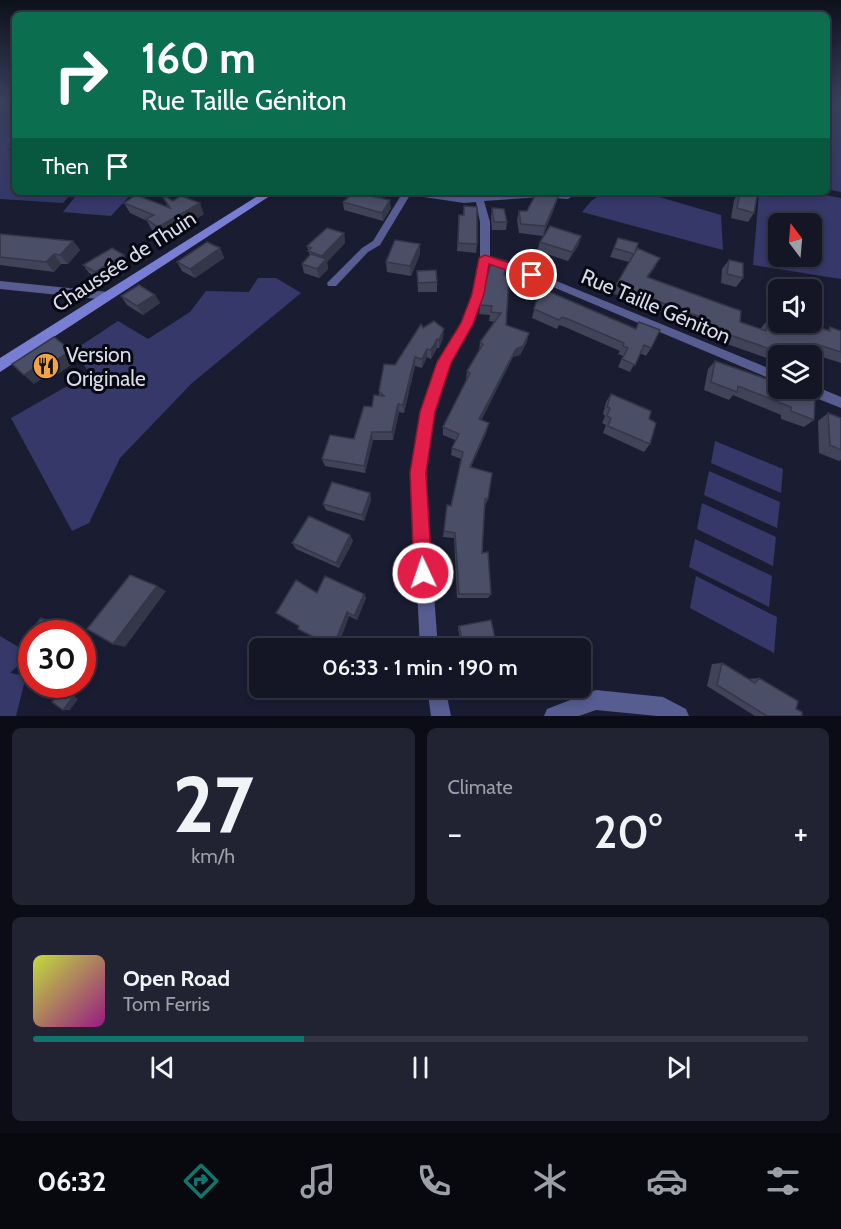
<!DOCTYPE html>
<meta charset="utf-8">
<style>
:root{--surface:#141626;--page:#212332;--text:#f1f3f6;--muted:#9d9fa7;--line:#333543;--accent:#0f766e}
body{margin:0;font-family:Cabin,sans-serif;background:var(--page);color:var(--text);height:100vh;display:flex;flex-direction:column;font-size:22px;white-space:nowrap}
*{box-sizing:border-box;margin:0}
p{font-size:20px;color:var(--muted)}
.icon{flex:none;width:33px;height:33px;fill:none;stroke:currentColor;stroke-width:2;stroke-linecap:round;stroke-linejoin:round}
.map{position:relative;height:716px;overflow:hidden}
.side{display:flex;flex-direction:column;gap:12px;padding:12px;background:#0b0c15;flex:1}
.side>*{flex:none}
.guide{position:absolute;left:12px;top:12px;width:818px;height:183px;border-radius:9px;box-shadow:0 3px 9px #0003,0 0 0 2px var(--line);background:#0b6e4f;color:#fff;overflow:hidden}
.needle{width:39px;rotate:344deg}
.controls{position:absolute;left:768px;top:213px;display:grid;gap:12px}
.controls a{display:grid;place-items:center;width:54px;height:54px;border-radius:9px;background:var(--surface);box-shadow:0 3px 9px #0003,0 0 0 2px var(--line);font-size:30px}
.speed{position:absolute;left:18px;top:620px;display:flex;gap:12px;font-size:30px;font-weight:700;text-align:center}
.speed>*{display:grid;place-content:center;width:78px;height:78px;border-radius:50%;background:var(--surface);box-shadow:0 3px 9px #0003,0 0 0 2px var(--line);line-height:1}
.speed .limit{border:9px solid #d22;background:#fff;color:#111}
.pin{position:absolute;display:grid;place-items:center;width:51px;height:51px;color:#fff;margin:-26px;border:3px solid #fff;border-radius:50%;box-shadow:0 2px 6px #0007}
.me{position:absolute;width:66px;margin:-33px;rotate:357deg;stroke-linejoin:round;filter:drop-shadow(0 0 4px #0008)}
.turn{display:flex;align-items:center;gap:21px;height:126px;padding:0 30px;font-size:27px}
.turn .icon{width:78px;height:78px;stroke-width:2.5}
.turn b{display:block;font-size:42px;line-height:51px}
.then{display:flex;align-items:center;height:57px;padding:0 30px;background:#0003;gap:12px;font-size:22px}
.big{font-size:45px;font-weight:600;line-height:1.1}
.side .tile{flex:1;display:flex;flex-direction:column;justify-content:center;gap:9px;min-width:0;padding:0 21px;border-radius:9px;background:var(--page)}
.side .dial{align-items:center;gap:0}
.dial b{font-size:78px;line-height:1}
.song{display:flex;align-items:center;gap:18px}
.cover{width:72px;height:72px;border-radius:9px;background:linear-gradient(135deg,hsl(70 70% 55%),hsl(310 70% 35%))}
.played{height:6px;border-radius:3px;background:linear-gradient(90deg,var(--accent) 35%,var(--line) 35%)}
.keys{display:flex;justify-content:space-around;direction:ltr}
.heat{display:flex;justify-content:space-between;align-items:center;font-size:33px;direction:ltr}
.side .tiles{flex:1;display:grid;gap:12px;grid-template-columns:1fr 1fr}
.tile:last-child{grid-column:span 2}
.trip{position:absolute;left:249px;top:638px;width:342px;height:60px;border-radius:9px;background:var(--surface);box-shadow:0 3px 9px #0003,0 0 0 2px var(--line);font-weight:600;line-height:60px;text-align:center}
.menu{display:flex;height:96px;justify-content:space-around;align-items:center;background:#08090f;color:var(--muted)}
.menu .icon{width:42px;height:42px}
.menu .selected{color:var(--accent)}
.menu b{font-size:27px;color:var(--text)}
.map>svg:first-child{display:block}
.green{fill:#353869;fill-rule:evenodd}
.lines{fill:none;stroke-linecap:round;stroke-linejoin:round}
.street{fill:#575c91;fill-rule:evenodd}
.secondary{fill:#777ed3;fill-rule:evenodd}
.wall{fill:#404359}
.shaded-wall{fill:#343748}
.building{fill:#4b4e67;stroke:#343748;stroke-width:1.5}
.route{fill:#e11d48;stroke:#92132f;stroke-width:1.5}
.labels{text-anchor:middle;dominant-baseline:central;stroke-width:6;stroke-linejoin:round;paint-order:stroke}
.street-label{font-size:21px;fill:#d9dbea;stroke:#070811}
.poi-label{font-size:21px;fill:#d9dbea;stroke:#070811;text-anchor:start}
</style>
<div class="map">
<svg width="841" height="716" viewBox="0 0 841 716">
<rect width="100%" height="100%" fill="#1a1d32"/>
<path class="green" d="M0 100H15V147L7 150H15V192H73L63 203 0 199Z
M827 100H841V192L827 189Z
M79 192H133L111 216 63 212Z
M605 192H642L721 215 723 250 582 212 591 201Z
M752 192H809L841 198V279L753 265 759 194ZM778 224H812V256H778Z
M258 278H276L301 293 192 383 120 458 89 523 72 531 11 418 85 376 88 371 74 350 118 321 148 339 190 312 206 291 249 292Z
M715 441 783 469 781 493 711 463Z
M709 471 780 502 777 528 704 495Z
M702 503 776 537 773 566 697 529Z
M695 539 772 576 769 607 689 567Z
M696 576 777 617 774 653 690 608Z
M0 636 30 654 10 673 26 676 16 716H0Z"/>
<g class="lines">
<path class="street" d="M403 192C427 192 451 198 475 197L474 192H482L483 196 533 192H578L568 199 541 197 484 201 490 222V258L515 264 778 372V382L508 268 489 264 483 294 473 324 450 363 435 412 425 473 438 648H420L411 473 421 412 438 362 462 323 473 294 480 259V222L476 202 464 203 410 195 380 245 368 252 336 286H328L327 283 362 248 373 241Z
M0 281 108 292 113 296 108 300 0 289Z
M812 385 841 397V408L801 392 799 388H812Z
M427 687H445L451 716H431Z
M596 690 663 697 686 709 689 716H657L596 710 579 716H544L547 709Z"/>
<path class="secondary" d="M264 192H276L0 372V358Z"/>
</g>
<path class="wall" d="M353 192H387L381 198 391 208 383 221 344 210 343 202 354 192Z
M450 192H466V195L450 194Z
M739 192H746L754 213 748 222 731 218 734 200Z
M162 195 173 201 204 214 164 238 152 230 147 221 130 213 124 203 168 207Z
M464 206 477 244 476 253 457 251 459 215H463Z
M555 206 543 236 519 233 517 220 519 211H527Z
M492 208 507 222 506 230H492L491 217Z
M344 233 345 243 327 262 328 269 319 278 304 273 302 264 310 256 307 246Z
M0 234 73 241 80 250 68 264H61L54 272 0 265Z
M581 236 578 246 568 261 537 251 540 242Z
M618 238 635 253 656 266 648 277 740 322 760 329 768 320 777 323 778 322H801L828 330 830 327 841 331V363L816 355 817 361 812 366V356H778V362L701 335 702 328 612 293 629 262 610 257Z
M220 248 224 258 195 278 182 271 177 262Z
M420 254 411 276 387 272 386 262Z
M729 260 743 278 736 287 721 283 722 269Z
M129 263 100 280 89 273 83 265Z
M417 271 437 282V292H418Z
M504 275 506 325 527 342 520 355 513 357 481 420 487 431 471 467 488 499 485 506V505L482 553 491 594 488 598H457L454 538 443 537 447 505 451 506 461 459 451 455 452 448 455 440 443 435V427L467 380H466L467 371 479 351 480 342 495 322 489 321 490 315 479 314 480 305Z
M155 295 160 303 143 315 127 305 121 296Z
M536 302 651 348 646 356 640 353 630 372 618 367 623 356 618 354 620 351 565 327 559 325 557 329 532 318Z
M423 328 443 338 439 348H437L431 359 427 357 422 368 415 366 404 413 399 412 393 440H373L365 473 325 466 322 459 354 439 379 396V391L395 365Z
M715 361 814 420 804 427 781 419V415L733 395 729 400 704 390 708 369Z
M611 394 649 419 650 444 644 452 603 433 606 425 602 423 605 416 603 414 606 402Z
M828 413 841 418V460L839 461 819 453 818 421Z
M370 493 371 500 364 521 326 510 323 504Z
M350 535 353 541 339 568 296 549 292 543Z
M317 593 364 594 366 598 357 620 349 616 337 648H333L303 632 298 629 299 626 276 613Z
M459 626 497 648H462L458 629Z
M722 663 748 679 759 678 796 709 802 716H755L707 686 712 664Z"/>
<path class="shaded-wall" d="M379 192H387L375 205 374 197Z
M558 197 555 206 543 236 545 226Z
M390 200 391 208 383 221 382 213Z
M200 203 204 214 164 238 158 227Z
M344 233 345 243 327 262 328 269 319 278 317 269 323 262 322 256Z
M581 236 578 246 568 261 572 252Z
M73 241 80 250 68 264 60 255Z
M420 244V254L411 276 410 266Z
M220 248 224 258 195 278 190 269Z
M54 254 61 264 54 272 46 262Z
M124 255 129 263 100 280 95 272Z
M155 295 160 303 143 315 137 306Z
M444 329 443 338 439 348V340Z
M529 333 527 342 520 355 513 357 478 427 479 419 516 349Z
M437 339V348L431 359V350Z
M68 348 77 357 74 358 77 361 49 380 46 376 34 384 24 375Z
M427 349V357L422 368V359Z
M415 357V366L404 413 403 405Z
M398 404 399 412 393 440 392 432Z
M489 423 487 431 468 474 470 467Z
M372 432 373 440 365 473 364 466Z
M370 493 371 500 364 521 362 515Z
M350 535 353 541 339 568 336 563Z
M157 586 166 591 125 647 113 644Z
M364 594 366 598 357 620 354 616Z
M347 612 349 616 337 648H334L333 647Z
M41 618 52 620 72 633H65Z
M61 690 68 691 78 699 70 710H63Z"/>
<path class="building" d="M355 192H379L374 197 390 200 382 213 343 202Z
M537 192H556L555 196 558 197 545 226 521 224 519 211H527Z
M740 192H746L757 195 754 213 737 208Z
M136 195 170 208 162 195 173 201 181 196 200 203 158 227 146 219 154 215 124 203Z
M464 206 477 207V244L458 243 459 215H464Z
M492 208 504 209 507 222H494Z
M550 226 581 236 572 252 540 242Z
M327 228 344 233 322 256 308 251 311 248 307 246Z
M0 234 73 241 60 255 54 254 46 262 0 257Z
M618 238 638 243 635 253 637 248 660 258 647 277 741 311 740 322 766 331 768 320 782 325V322H801L830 331V327L841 331V352L816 344 817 361 813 360V363H812V356H790L707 327 708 320 616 285 634 254 614 248Z
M395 240 420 244 410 266 386 262Z
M207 242 220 248 190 269 177 262Z
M112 248 124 255 95 272 83 265Z
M311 254 326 259 317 269 302 264Z
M492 257 507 261 504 275 509 276 506 325 529 333 523 346 516 349 479 419 489 423 470 467 492 473 488 499H485L482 553 488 552 491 594H459L455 533 444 531 447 505 451 506 463 452 452 448 459 434 443 427 470 373 467 371 483 344 480 342 501 313 491 312 492 306 480 305Z
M729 260 743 263V278L727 274Z
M436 270 437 282 418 283 417 271Z
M139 285 155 295 137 306 121 296Z
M545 290 636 329 639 322 660 330 651 348 644 345 635 365 622 359 628 348 623 346 624 343 568 319 562 317 559 320 534 309 536 302Z
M434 321 444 329 439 340 437 339 431 350 427 349 422 359 415 357 403 405 398 404 392 432H372L364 466 322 459 330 435 354 439 364 406 372 407 374 395 384 396 379 391 384 364 395 365 421 324 423 328Z
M54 337 68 348 65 350 69 352 40 371 36 367 24 375 12 364Z
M715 361 778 383V388H793L815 396 814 420 791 411V407L738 386 737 392 711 382Z
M611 394 651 411 649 419 656 423 650 444 608 426 611 418 607 416 610 408 607 407Z
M828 413 841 418V450L830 445Z
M332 482 370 493 362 515 323 504Z
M309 516 350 535 336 563 292 543Z
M130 575 157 586 113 644 87 629Z
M325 576 364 594 354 616 347 612 333 647 298 629 299 626 276 613 296 580 317 593Z
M41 618 65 633H32V635L29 633Z
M491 620 497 648H464L459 626Z
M32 645V658L24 654Z
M722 663 755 683 759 678 798 701 796 709 802 712V716H767L717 685Z
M61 690 72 698 63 710 52 702Z"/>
<linearGradient id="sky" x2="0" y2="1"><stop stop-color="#0e101c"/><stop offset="0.5" stop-color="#38405a"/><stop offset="1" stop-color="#38405a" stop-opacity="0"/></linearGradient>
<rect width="841" height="200" fill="url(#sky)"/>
<path class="route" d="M485 255 536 272 537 275 532 279 489 264 484 294 473 324 451 363 435 412 426 473 432 573 430 579 423 582 416 579 414 573 410 473 420 412 437 362 461 323 472 294 479 258Z"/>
<defs>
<symbol id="restaurant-disc" viewBox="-11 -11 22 22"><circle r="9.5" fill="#f3a442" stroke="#070811"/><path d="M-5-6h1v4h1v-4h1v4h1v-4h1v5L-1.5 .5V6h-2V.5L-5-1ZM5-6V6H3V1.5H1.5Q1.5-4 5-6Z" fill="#111"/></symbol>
</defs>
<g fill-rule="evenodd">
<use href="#restaurant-disc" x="31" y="351" width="30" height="30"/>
</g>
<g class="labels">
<g class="street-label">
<text transform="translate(124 261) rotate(-33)">Chaussée de Thuin</text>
<text transform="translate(656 306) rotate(23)">Rue Taille Géniton</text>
</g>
<g class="poi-label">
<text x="66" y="354">Version<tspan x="66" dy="24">Originale</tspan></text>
</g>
</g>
</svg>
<div class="controls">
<a><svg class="needle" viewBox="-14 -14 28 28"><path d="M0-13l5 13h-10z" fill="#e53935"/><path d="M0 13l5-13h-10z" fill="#9d9fa7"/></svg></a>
<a><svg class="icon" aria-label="sound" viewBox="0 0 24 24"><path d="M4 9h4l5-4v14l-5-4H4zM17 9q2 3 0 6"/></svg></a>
<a><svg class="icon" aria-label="layers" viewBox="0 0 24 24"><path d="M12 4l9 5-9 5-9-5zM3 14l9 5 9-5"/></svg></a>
</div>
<div class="speed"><div class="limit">30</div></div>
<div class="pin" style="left:532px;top:275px;background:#d93025"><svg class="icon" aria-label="arrive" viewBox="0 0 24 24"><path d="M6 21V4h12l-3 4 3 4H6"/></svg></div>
<svg class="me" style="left:423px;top:573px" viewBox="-20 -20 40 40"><circle r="17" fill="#e11d48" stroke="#fff" stroke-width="3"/><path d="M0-11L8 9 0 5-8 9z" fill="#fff"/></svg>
<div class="trip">06:33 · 1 min · 190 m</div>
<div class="guide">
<div class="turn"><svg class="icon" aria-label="right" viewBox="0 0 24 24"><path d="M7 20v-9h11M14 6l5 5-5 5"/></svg><div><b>160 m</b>Rue Taille Géniton</div></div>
<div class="then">Then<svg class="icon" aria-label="arrive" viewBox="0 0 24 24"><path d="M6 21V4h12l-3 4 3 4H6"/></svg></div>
</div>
</div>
<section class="side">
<div class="tiles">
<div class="tile dial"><b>27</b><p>km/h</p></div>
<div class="tile"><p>Climate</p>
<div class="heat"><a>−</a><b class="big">20°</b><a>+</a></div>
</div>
<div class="tile">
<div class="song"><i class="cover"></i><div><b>Open Road</b><p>Tom Ferris</p></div></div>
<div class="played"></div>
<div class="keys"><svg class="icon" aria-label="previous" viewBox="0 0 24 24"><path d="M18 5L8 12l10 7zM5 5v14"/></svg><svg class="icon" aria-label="pause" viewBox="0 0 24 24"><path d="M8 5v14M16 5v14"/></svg><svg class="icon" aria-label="next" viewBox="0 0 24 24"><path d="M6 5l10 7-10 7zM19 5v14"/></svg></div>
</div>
</div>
</section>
<nav class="menu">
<b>06:32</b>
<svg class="icon selected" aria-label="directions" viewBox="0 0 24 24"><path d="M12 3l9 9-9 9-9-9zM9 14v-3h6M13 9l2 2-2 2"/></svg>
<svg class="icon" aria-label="music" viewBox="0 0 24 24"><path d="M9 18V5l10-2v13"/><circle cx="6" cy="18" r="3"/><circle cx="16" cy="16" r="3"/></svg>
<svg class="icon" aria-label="phone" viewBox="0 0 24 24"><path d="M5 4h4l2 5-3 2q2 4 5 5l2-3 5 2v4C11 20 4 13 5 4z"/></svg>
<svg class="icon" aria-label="climate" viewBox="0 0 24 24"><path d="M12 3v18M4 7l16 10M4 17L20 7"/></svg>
<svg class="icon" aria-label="car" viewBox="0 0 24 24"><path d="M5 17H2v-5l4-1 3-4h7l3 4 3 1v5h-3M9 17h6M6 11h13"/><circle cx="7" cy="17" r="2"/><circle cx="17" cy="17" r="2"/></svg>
<svg class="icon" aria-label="filters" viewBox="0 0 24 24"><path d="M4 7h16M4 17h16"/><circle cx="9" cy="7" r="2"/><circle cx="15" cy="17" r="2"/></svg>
</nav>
